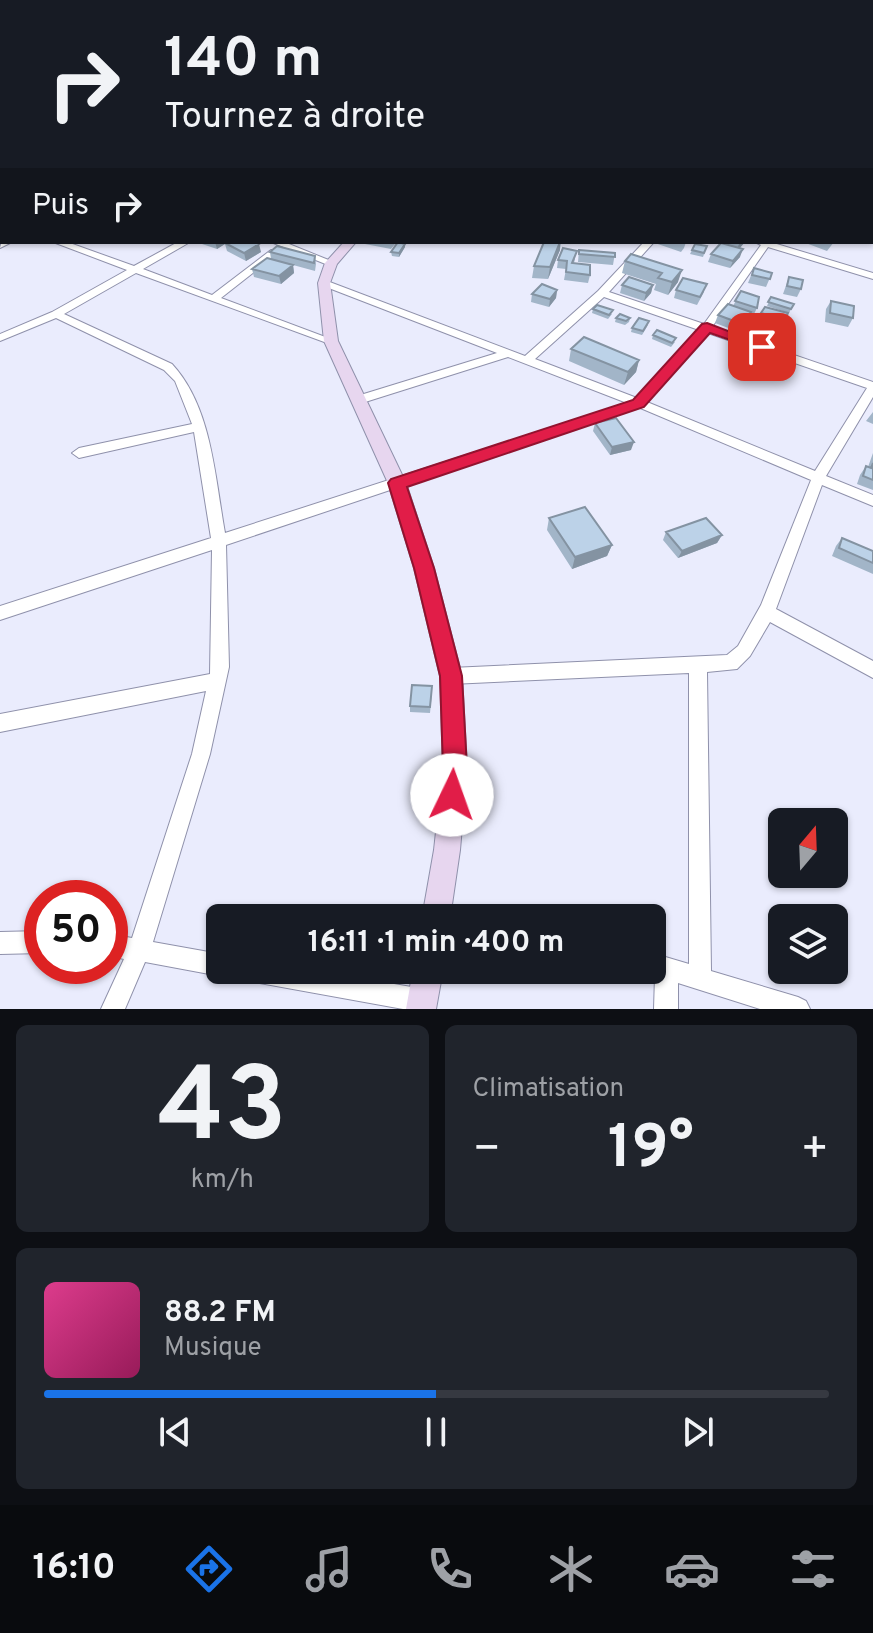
<!DOCTYPE html>
<html lang="fr">
<meta charset="utf-8">
<style>
:root{--surface:#171b24;--page:#20242c;--text:#f1f3f6;--muted:#9ea1a6;--line:#363941;--accent:#1a73e8}
body{margin:0;font-family:Overpass,sans-serif;background:var(--page);color:var(--text);height:100vh;display:flex;flex-direction:column;font-size:30px;white-space:nowrap}
*{box-sizing:border-box;margin:0}
p{font-size:26px;color:var(--muted)}
.icon{flex:none;width:44px;height:44px;fill:none;stroke:currentColor;stroke-width:2;stroke-linecap:round;stroke-linejoin:round}
.map{position:relative;height:1009px;overflow:hidden}
.details{display:flex;flex-direction:column;gap:16px;padding:16px;background:#0d0f14;flex:1}
.details>*{flex:none}
.banner{position:absolute;left:0px;top:0px;width:874px;height:244px;box-shadow:0 2px 6px #0004;background:#171b24;color:var(--text);overflow:hidden}
.needle{width:52px;rotate:19deg}
.tools{position:absolute;left:768px;top:808px;display:grid;gap:16px}
.tools a{display:grid;place-items:center;width:80px;height:80px;border-radius:12px;background:var(--surface);box-shadow:0 2px 6px #0004;font-size:40px}
.speed{position:absolute;left:24px;top:880px;display:flex;gap:16px;font-size:40px;font-weight:700;text-align:center}
.speed>*{display:grid;place-content:center;width:104px;height:104px;border-radius:50%;background:var(--surface);box-shadow:0 2px 6px #0004;line-height:1}
.speed .limit{border:12px solid #d22;background:#fff;color:#111}
.pin{position:absolute;display:grid;place-items:center;width:68px;height:68px;color:#fff;margin:-34px;border-radius:16px;box-shadow:0 4px 12px #0006}
.me{position:absolute;width:88px;margin:-44px;rotate:3deg;stroke-linejoin:round;filter:drop-shadow(0 0 6px #0008)}
.turn{display:flex;align-items:center;gap:28px;height:168px;padding:0 32px;font-size:36px}
.turn .icon{width:104px;height:104px;stroke-width:2.5}
.turn b{display:block;font-size:56px;line-height:68px}
.then{display:flex;align-items:center;height:76px;padding:0 32px;background:#0003;gap:16px;font-size:30px}
.big{font-size:60px;font-weight:700;line-height:1.1}
.details .card{flex:1;display:flex;flex-direction:column;justify-content:center;gap:12px;min-width:0;padding:0 28px;border-radius:12px;background:var(--page)}
.details .dial{align-items:center;gap:0}
.dial b{font-size:104px;line-height:1}
.song{display:flex;align-items:center;gap:24px}
.cover{width:96px;height:96px;border-radius:12px;background:linear-gradient(135deg,hsl(330 70% 55%),hsl(330 70% 35%))}
.played{height:8px;border-radius:4px;background:linear-gradient(90deg,var(--accent) 50%,var(--line) 50%)}
.keys{display:flex;justify-content:space-around;direction:ltr}
.heat{display:flex;justify-content:space-between;align-items:center;font-size:44px;direction:ltr}
.details .tiles{flex:1;display:grid;gap:16px;grid-template-columns:1fr 1fr}
.card:last-child{grid-column:span 2}
.trip{position:absolute;left:206px;top:904px;width:460px;height:80px;border-radius:12px;background:var(--surface);box-shadow:0 2px 6px #0004;font-weight:700;line-height:80px;text-align:center}
.dock{display:flex;height:128px;justify-content:space-around;align-items:center;background:#090b0e;color:var(--muted)}
.dock .icon{width:56px;height:56px}
.dock .current{color:var(--accent)}
.dock b{font-size:36px;color:var(--text)}
.map>svg:first-child{display:block}
.lines{fill:none;stroke-linecap:round;stroke-linejoin:round}
.street-casing{stroke:#8f91ab;stroke-width:2}
.secondary-casing{stroke:#8f91ab;stroke-width:2}
.highway-casing{stroke:#87619c;stroke-width:2}
.street{fill:#fff;fill-rule:evenodd}
.secondary{fill:#e7d6ef;fill-rule:evenodd}
.highway{fill:#b075cb;fill-rule:evenodd}
.wall{fill:#a2b5c8}
.shaded-wall{fill:#8493a2}
.building{fill:#bcd2e8;stroke:#8493a2;stroke-width:2}
.route{fill:#e11d48;stroke:#92132f;stroke-width:2}
</style>
<div class="map">
<svg width="873" height="1009" viewBox="0 0 873 1009">
<rect width="100%" height="100%" fill="#eaecfd"/>
<g class="lines">
<defs>
<path id="street" d="M872 164H873V168H872Z
M0 186H2V190H0Z
M872 196H873L872 202Z
M2 241V242H12L0 248Z
M53 242H67L134 266 178 242H190L143 269 212 295 271 250H277V254L221 298 336 341 335 343H327L136 273 64 314 172 364C212 407 215 478 225 533L627 403 508 357 362 403H354L352 400 354 397 497 353 321 285V281H327L525 356 598 291 644 242H654L609 292 704 324 761 245 755 242H770L873 273V279L768 247 712 327 873 382V397L826 476 873 495V506L822 485 776 609 873 661V678L770 622 750 656 737 669 707 672 711 971 798 997 806 1001 810 1009H760L678 983V1009H654L655 976 643 970H652V953L689 964V673L451 684 445 682 442 676 445 670 451 668 727 655 738 646 761 605 811 480 638 407 226 545 229 667 210 754 153 942 220 954V970H229L228 973 220 976 145 962 125 1009H101L124 959 110 956V934L132 938 192 754 206 691 0 732V714L210 674 212 550 0 620V606L211 538 194 432 79 458 72 453 79 448 192 424 175 381 164 370 56 318 0 341V334L52 312 127 270ZM604 297 699 330 637 398 535 359ZM708 333 867 388 815 471 647 402Z
M271 242H284L336 263 328 265Z
M42 931V953L0 954V932Z
M238 970H313L423 989 431 993 435 1001 431 1009H403L249 981 241 978Z"/>
<path id="secondary" d="M344 242H356L337 264 330 283 338 341 406 483 434 568 462 676 467 768 460 850 450 918H422L434 850 443 768 440 676 414 568 388 483 324 341 318 283 325 263Z
M413 970H443L436 1009H406Z"/>
<path id="highway" d="M872 215H873V223H872Z"/>
</defs>
<use href="#street" class="street-casing"/>
<use href="#secondary" class="secondary-casing"/>
<use href="#highway" class="highway-casing"/>
<use href="#street" class="street"/>
<use href="#secondary" class="secondary"/>
<use href="#highway" class="highway"/>
</g>
<path class="wall" d="M201 242H254L261 252 246 261 227 251 225 244 217 249 202 244Z
M365 242H395V244L391 249 365 244Z
M544 242H561L560 250 548 279 532 278 534 266Z
M652 242H686L684 248 681 252Z
M727 242H745L740 248V257L730 268 708 262 711 254 726 244Z
M803 242H834L827 251Z
M707 246 703 257 690 254 692 250Z
M405 247 399 257 392 256 391 252Z
M579 250 615 253 613 265 578 262Z
M270 252 315 256 316 264 315 271 293 265 294 273 281 284 254 277 252 269 271 259Z
M631 254 678 282 668 295 654 290 656 284 622 273 625 261Z
M575 259 574 263 590 275 588 283 564 280 566 269 557 268 558 260Z
M754 268 772 273 766 287 748 283Z
M789 277 801 289 797 297 783 294Z
M622 285H653L651 293 644 301 620 293Z
M557 290 556 298 549 307 531 302 532 294Z
M676 290 704 292 697 305 674 298Z
M741 291 757 308 753 316 750 315 739 332 715 323 718 315 733 306Z
M771 297 794 304 789 313 767 306Z
M831 301 853 318 848 327 825 322 826 309Z
M765 307 788 313 781 328 758 321Z
M593 309 612 314 608 319 592 313Z
M616 318H630L629 322 625 325 615 322Z
M648 325 642 335 631 332 632 328Z
M653 335 675 342 671 347 652 339Z
M571 349 639 360 636 372 624 385 569 361Z
M873 412V424L866 421Z
M595 423 631 450 610 455 593 431Z
M873 453V490L857 484 860 475 866 466 868 467Z
M549 518 612 545 607 556 572 569 547 530Z
M666 532 722 535 717 543 678 558 663 540Z
M842 538 873 551V574L832 556 836 546Z
M432 693 430 713 410 712V706Z"/>
<path class="shaded-wall" d="M215 242H228L217 249Z
M560 242V250L548 279 550 267Z
M741 242H745L736 252 739 244Z
M259 244 261 252 246 261 244 253Z
M405 244V247L399 257V253Z
M743 249 740 257 730 268 733 261Z
M293 265 294 273 281 284 279 276Z
M682 270 678 282 668 295 672 282Z
M653 285 651 293 644 301 646 293Z
M557 290 556 298 549 307 550 299Z
M751 312 748 320 739 332 742 324Z
M639 360 636 372 624 385 628 372Z
M634 442 631 450 610 455 612 447Z
M722 535 717 543 678 558 682 551Z
M612 545 607 556 572 569 575 557Z"/>
<path class="building" d="M227 242H254L259 244 244 253 225 243Z
M398 242 405 244 399 253 391 252Z
M544 242H560L550 267 534 266Z
M721 243 743 249 733 261 711 254Z
M695 244 707 246 704 253 692 250Z
M277 246 315 256 314 263 270 252Z
M563 248 577 251 572 263 590 265V275L566 272 567 261 558 260Z
M579 250 615 253V257L579 254Z
M631 254 682 270 672 282 658 278 662 273 625 261Z
M267 258 293 265 279 276 252 269Z
M754 268 772 273 770 279 752 275Z
M629 277 653 285 646 293 622 285Z
M789 277 803 280 801 289 787 286Z
M683 278 707 284 700 297 676 290Z
M542 284 557 290 550 299 532 294Z
M741 291 759 297 757 308 735 301Z
M771 297 794 304 791 309 768 302Z
M831 301 854 306 853 318 830 313Z
M728 304 751 312 742 324 718 315Z
M597 305 613 310 609 315 593 309Z
M765 307 788 313 785 320 761 313Z
M620 314 630 318 626 321 616 318Z
M639 318 649 321 643 331 632 328Z
M657 330 676 338 672 343 653 335Z
M584 337 639 360 628 372 571 349Z
M616 418 634 442 612 447 595 423Z
M873 463V480L863 476 866 466 871 468Z
M585 507 612 545 575 557 549 518Z
M706 518 722 535 682 551 666 532Z
M842 538 873 551V563L839 548Z
M412 685 432 686 430 707 410 706Z"/>
<linearGradient id="sky" x2="0" y2="1"><stop stop-color="#83b7db"/><stop offset="0.44" stop-color="#f6f6fe"/><stop offset="1" stop-color="#f6f6fe" stop-opacity="0"/></linearGradient>
<rect width="873" height="251" fill="url(#sky)"/>
<path class="route" d="M707 323 770 347 762 351 710 333 644 407 407 487 434 568 462 676 467 768 461 804 452 808 443 804 440 795 443 768 440 676 414 568 388 483 391 479 633 400 702 324Z"/>
</svg>
<div class="tools">
<a><svg class="needle" viewBox="-14 -14 28 28"><path d="M0-13l5 13h-10z" fill="#e53935"/><path d="M0 13l5-13h-10z" fill="#9ea1a6"/></svg></a>
<a><svg class="icon" aria-label="layers" viewBox="0 0 24 24"><path d="M12 4l9 5-9 5-9-5zM3 14l9 5 9-5"/></svg></a>
</div>
<div class="speed"><div class="limit">50</div></div>
<div class="pin" style="left:762px;top:347px;background:#d93025"><svg class="icon" aria-label="arrive" viewBox="0 0 24 24"><path d="M6 21V4h12l-3 4 3 4H6"/></svg></div>
<svg class="me" style="left:452px;top:795px" viewBox="-20 -20 40 40"><circle r="19" fill="#fff"/><path d="M0-13L10 11 0 6-10 11z" fill="#e11d48"/></svg>
<div class="trip">16:11 · 1 min · 400 m</div>
<div class="banner">
<div class="turn"><svg class="icon" aria-label="right" viewBox="0 0 24 24"><path d="M7 20v-9h11M14 6l5 5-5 5"/></svg><div><b>140 m</b>Tournez à droite</div></div>
<div class="then">Puis<svg class="icon" aria-label="right" viewBox="0 0 24 24"><path d="M7 20v-9h11M14 6l5 5-5 5"/></svg></div>
</div>
</div>
<section class="details">
<div class="tiles">
<div class="card dial"><b>43</b><p>km/h</p></div>
<div class="card"><p>Climatisation</p>
<div class="heat"><a>−</a><b class="big">19°</b><a>+</a></div>
</div>
<div class="card">
<div class="song"><i class="cover"></i><div><b>88.2 FM</b><p>Musique</p></div></div>
<div class="played"></div>
<div class="keys"><svg class="icon" aria-label="previous" viewBox="0 0 24 24"><path d="M18 5L8 12l10 7zM5 5v14"/></svg><svg class="icon" aria-label="pause" viewBox="0 0 24 24"><path d="M8 5v14M16 5v14"/></svg><svg class="icon" aria-label="next" viewBox="0 0 24 24"><path d="M6 5l10 7-10 7zM19 5v14"/></svg></div>
</div>
</div>
</section>
<nav class="dock">
<b>16:10</b>
<svg class="icon current" aria-label="directions" viewBox="0 0 24 24"><path d="M12 3l9 9-9 9-9-9zM9 14v-3h6M13 9l2 2-2 2"/></svg>
<svg class="icon" aria-label="music" viewBox="0 0 24 24"><path d="M9 18V5l10-2v13"/><circle cx="6" cy="18" r="3"/><circle cx="16" cy="16" r="3"/></svg>
<svg class="icon" aria-label="phone" viewBox="0 0 24 24"><path d="M5 4h4l2 5-3 2q2 4 5 5l2-3 5 2v4C11 20 4 13 5 4z"/></svg>
<svg class="icon" aria-label="climate" viewBox="0 0 24 24"><path d="M12 3v18M4 7l16 10M4 17L20 7"/></svg>
<svg class="icon" aria-label="car" viewBox="0 0 24 24"><path d="M5 17H2v-5l4-1 3-4h7l3 4 3 1v5h-3M9 17h6M6 11h13"/><circle cx="7" cy="17" r="2"/><circle cx="17" cy="17" r="2"/></svg>
<svg class="icon" aria-label="filters" viewBox="0 0 24 24"><path d="M4 7h16M4 17h16"/><circle cx="9" cy="7" r="2"/><circle cx="15" cy="17" r="2"/></svg>
</nav>
